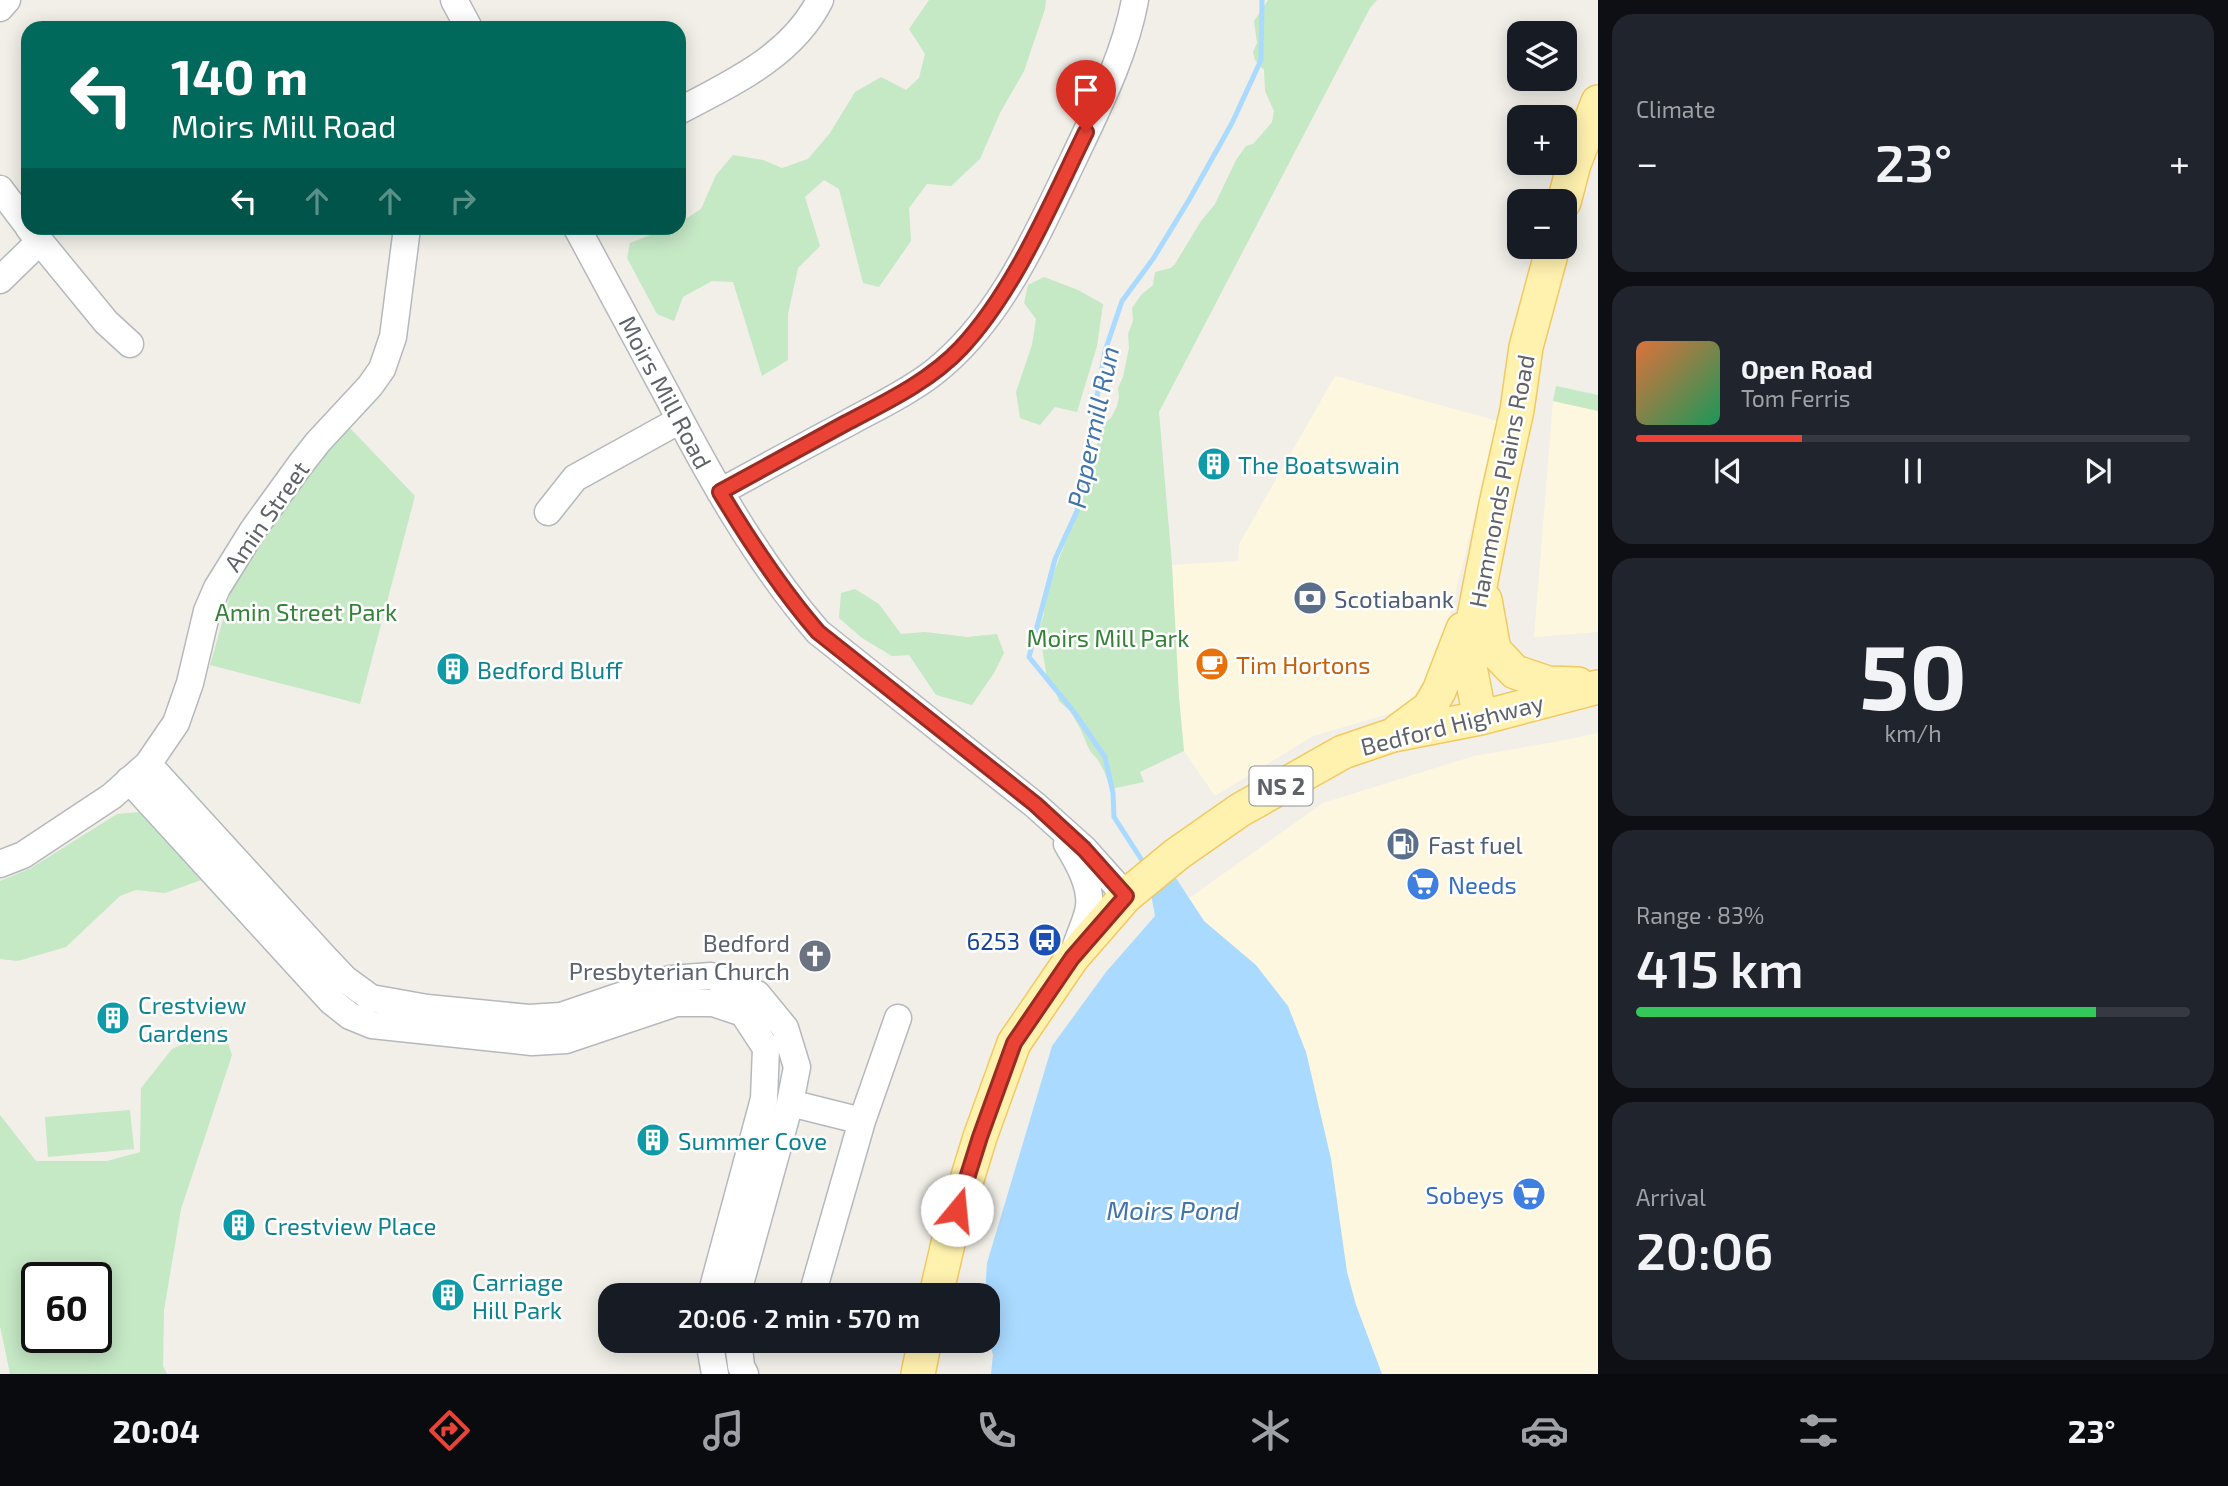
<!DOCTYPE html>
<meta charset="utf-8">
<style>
:root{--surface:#171b24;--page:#20242c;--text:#f1f3f6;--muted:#9ea1a6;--line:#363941;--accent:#ea4335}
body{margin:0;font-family:"Exo 2",sans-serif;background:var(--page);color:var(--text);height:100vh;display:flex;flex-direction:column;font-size:26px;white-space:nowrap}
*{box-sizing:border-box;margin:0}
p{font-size:23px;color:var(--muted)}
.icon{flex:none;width:38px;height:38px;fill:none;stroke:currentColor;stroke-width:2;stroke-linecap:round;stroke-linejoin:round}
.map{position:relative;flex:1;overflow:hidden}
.panel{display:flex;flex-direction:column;gap:14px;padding:14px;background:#0d0f14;width:630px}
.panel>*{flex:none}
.top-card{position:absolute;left:21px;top:21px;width:665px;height:214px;border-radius:21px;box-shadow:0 4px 18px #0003;background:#00695c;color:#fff;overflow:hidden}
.fabs{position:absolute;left:1507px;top:21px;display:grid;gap:14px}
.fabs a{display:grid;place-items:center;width:70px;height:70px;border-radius:14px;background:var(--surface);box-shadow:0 4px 18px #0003;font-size:35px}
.speed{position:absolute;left:21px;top:1262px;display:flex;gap:14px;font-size:35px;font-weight:700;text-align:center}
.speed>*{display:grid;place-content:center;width:91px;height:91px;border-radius:50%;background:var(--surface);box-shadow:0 4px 18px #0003;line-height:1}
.speed .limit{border:4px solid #111;border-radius:10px;background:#fff;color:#111}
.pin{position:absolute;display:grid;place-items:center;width:60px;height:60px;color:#fff;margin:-72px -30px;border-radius:50% 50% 50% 0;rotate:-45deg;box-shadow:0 0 7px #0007}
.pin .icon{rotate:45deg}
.me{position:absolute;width:77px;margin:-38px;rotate:17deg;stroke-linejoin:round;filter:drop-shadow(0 0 5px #0008)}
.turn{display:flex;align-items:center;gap:24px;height:147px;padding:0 35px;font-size:32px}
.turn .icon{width:91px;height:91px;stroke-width:2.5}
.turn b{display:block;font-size:49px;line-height:60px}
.lanes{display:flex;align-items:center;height:66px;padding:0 35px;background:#0003;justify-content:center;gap:35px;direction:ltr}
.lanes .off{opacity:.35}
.big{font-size:52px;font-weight:600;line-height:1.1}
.panel .card{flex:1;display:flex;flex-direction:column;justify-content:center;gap:10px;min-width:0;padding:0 24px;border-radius:21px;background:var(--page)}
.panel .dial{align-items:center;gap:0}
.dial b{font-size:91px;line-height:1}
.song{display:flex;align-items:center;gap:21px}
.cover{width:84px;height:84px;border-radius:10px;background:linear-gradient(135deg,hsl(20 70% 55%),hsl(150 70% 35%))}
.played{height:7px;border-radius:4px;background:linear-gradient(90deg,var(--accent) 30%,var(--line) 30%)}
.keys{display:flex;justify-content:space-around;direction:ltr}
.heat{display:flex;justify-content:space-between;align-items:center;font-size:38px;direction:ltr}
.charge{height:10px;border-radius:5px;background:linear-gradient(90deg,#34c759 83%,var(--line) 0)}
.trip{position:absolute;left:598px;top:1283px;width:402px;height:70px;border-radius:21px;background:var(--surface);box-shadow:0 4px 18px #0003;font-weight:600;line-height:70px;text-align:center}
.menu{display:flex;height:112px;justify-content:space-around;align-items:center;background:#090b0e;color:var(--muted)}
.menu .icon{width:49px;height:49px}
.menu .current{color:var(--accent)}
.menu b{font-size:32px;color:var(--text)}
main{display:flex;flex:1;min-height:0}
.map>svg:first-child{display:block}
.commercial{fill:#fef7e0}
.green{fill:#c5e8c5;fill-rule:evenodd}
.water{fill:#aadaff}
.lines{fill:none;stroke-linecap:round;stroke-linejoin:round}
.stream{stroke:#aadaff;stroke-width:5}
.minor-casing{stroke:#b5b8bc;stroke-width:29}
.major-casing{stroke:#f2c960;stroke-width:36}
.minor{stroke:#fff;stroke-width:26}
.major{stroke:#fff2af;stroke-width:33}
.route-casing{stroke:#982c22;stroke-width:18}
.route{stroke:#ea4335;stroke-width:12}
.labels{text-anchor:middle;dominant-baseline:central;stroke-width:5;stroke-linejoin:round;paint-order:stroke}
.shield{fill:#fff;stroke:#8f9295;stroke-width:2}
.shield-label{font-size:23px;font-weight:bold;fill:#5f6368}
.street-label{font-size:24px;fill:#5f6368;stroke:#fff}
.culture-label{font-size:24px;fill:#0d838f;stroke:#fff;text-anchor:start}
.service-label{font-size:24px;fill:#4e5e75;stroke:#fff;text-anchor:start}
.park-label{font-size:24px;fill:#348238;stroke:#fff}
.food-label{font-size:24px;fill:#c56008;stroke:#fff;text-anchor:start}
.shop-label{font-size:24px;fill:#366cbe;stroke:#fff;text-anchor:start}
.transit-label{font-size:24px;fill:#164399;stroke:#fff;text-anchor:end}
.worship-label{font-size:24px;fill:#5b616d;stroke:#fff;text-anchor:end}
.water-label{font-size:26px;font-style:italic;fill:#4174aa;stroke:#fff}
</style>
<main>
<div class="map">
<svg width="1598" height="1374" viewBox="0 0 1598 1374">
<rect width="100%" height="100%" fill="#f1efe8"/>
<path class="commercial" d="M1335 376 1498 421 1434 680 1422 699 1402 710 1313 736 1215 796 1184 751 1179 697 1172 565 1238 561 1239 544Z
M1553 401 1598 411V632L1534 637Z
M1598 733V1374H1382L1356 1305 1347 1272 1331 1159 1306 1052 1188 899 1323 803 1474 756 1560 741Z"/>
<path class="green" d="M929 0H1046L1045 9 1024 71 1000 113 980 159 951 186 927 184 909 208 911 241 879 287 863 283 839 189 824 180 805 197 820 246 798 268 788 314V360L762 376 733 282 712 281 683 297 674 321 657 314 627 258 630 243 669 228H679V223L701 209 716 175 733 155 763 160 782 168 808 159 830 133 855 92 881 77 906 90 919 78 925 54 909 29Z
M1268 0H1377L1370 8 1159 412 1172 565 1179 697 1184 751 1140 772 1144 782 1111 789 1104 771 1098 760 1090 751 1080 728 1070 711 1059 701 1056 692 1047 678 1039 629 1044 614 1045 595 1087 487 1091 464 1101 430 1105 423 1111 418 1117 406 1119 397 1118 388 1123 377 1129 348 1128 334 1133 321 1132 308 1141 295 1153 285 1155 272 1171 268 1175 264 1201 221 1215 204 1236 160 1246 146 1253 144 1267 128 1272 122 1274 111 1265 91 1264 70 1255 60 1253 52 1257 43 1254 21Z
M1044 277 1078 290 1103 304 1097 346 1077 412 1055 407 1040 425 1020 418 1016 392 1032 345 1036 319 1024 303 1028 285Z
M1556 386 1598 395V411L1553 401Z
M349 427 415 496 360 704 210 665 231 591 243 566 307 471Z
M855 589 879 604 901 634 925 632 967 637 997 634 1004 653 994 673 972 705 936 695 909 655 892 656 862 638 839 618 841 593Z
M139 812 201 880 165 893 136 890 120 896 66 947 18 961 0 959V881L31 868 117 814Z
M222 1026 232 1055 181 1209 164 1310 163 1366 167 1374H10L0 1326V1115L36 1161H107L140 1152 141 1088 172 1049ZM37 1278H96V1337H37Z
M130 1110 134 1149 48 1157 45 1117Z"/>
<path class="water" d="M1174 875 1204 921 1256 965 1288 1006 1306 1052 1331 1159 1347 1272 1356 1305 1382 1374H991L993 1355 989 1340V1295H985L987 1263 1052 1046 1106 972 1155 916 1151 894Z"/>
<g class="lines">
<path class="stream" d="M1145 865 1114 817 1113 793 1105 757 1074 712 1029 657 1055 559 1077 511 1105 351 1122 301 1153 259 1189 200 1232 123 1261 60 1262 0"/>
<defs>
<path id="minor" d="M454 0 469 28
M0 8 7 0
M679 111C732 83 792 56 820 0
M0 189 28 226
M29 228 106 322 130 344
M577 228C607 283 636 338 666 393 710 477 756 560 818 632L1035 805 1084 849 1126 896
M0 280 40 241
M720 492C762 469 804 446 846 424 875 408 907 393 933 373 1001 320 1037 234 1074 158 1098 107 1125 55 1135 0
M548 512 575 478 680 420
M148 764 326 959 345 979 371 998 427 1008 529 1018 561 1016 670 979 711 976 757 994 785 1028 797 1067 790 1103 737 1295
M129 780 331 1001 350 1016 372 1025 532 1042 566 1040 676 1003H713L743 1013 766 1048 764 1099 711 1295
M1067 844C1078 862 1094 889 1088 912 1085 924 1079 936 1075 949
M0 864 23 855 112 796 148 764 176 723 190 683 207 611 217 588 253 530 300 465 318 442 370 386 382 369 393 337 407 228
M790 1103 862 1121
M812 1295 862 1121 898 1018
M709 1340 715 1374
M738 1340 741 1366 745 1374"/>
<path id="major" d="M1564 202 1574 164 1598 102
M1485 600 1494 650 1515 672 1548 683 1578 684
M1480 718 1467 652 1496 504 1517 410 1526 347 1553 247
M1398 731 1429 708 1439 691 1463 629
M936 1295 950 1235 980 1137 1014 1043 1072 958 1126 896 1177 854 1240 810 1343 752 1393 735 1480 718 1598 687
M918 1374 925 1340"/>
</defs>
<use href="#minor" class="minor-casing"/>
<use href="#major" class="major-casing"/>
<use href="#minor" class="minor"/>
<use href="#major" class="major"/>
</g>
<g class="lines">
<defs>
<path id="route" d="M957 1210 980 1137 1014 1043 1072 958 1126 896 1084 849 1035 804 818 632C780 588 750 542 720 492 762 469 804 446 846 423 886 402 930 381 961 348 1014 292 1052 201 1086 132"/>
</defs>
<use href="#route" class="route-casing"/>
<use href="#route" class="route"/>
</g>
<defs>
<symbol id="building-disc" viewBox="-11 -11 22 22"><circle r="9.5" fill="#0f9aa8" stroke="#fff"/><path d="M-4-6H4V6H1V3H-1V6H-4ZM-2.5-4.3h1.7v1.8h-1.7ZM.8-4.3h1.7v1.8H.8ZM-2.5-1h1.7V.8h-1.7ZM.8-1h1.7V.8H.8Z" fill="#fff"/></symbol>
<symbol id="bank-disc" viewBox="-11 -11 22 22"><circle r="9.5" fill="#5c6f8a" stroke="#fff"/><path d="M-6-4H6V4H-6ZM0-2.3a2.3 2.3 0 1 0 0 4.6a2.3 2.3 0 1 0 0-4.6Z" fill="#fff"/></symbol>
<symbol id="cafe-disc" viewBox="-11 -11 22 22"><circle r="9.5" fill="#e8710a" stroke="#fff"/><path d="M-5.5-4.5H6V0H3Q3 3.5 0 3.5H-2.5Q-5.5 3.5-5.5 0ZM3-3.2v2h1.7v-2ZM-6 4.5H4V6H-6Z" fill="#fff"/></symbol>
<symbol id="fuel-disc" viewBox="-11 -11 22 22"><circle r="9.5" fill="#5c6f8a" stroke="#fff"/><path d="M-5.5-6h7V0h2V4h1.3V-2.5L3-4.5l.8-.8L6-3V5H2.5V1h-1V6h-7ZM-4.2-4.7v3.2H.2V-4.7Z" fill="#fff"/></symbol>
<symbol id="supermarket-disc" viewBox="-11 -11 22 22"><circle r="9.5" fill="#3f7fe0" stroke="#fff"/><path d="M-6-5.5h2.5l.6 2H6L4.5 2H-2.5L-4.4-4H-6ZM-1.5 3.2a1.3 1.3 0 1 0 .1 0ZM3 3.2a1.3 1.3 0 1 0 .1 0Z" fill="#fff"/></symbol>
<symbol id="bus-disc" viewBox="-11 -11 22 22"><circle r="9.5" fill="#1a4fb4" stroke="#fff"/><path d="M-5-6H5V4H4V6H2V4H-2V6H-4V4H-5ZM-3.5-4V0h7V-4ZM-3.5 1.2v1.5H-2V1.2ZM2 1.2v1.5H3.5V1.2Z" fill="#fff"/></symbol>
<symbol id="church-disc" viewBox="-11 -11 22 22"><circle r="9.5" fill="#6b7280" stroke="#fff"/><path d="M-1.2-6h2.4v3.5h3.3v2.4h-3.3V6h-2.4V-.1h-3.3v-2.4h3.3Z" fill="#fff"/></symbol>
</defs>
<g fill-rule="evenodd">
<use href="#building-disc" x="1195" y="445" width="38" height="38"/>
<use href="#bank-disc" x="1291" y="579" width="38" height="38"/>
<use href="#cafe-disc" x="1193" y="645" width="38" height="38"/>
<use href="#building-disc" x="434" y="650" width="38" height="38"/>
<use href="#fuel-disc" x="1384" y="825" width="38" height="38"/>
<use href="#supermarket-disc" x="1404" y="865" width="38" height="38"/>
<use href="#bus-disc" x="1026" y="921" width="38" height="38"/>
<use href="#church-disc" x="796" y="937" width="38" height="38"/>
<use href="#building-disc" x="94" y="999" width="38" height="38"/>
<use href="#building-disc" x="634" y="1121" width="38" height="38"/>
<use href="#supermarket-disc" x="1510" y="1175" width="38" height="38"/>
<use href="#building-disc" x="220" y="1206" width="38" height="38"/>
<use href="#building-disc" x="429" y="1276" width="38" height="38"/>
</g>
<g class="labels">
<rect class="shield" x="1249.5" y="766.5" width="63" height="39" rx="5"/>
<g class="shield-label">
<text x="1281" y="786">NS 2</text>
</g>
<g class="street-label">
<text transform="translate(666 392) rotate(62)">Moirs Mill Road</text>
<text transform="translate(1501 481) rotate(-79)">Hammonds Plains Road</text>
<text transform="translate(266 516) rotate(-55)">Amin Street</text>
<text transform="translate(1452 724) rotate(-14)">Bedford Highway</text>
</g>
<g class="culture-label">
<text x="1238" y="464">The Boatswain</text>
<text x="477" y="669">Bedford Bluff</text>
<text x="138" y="1004">Crestview<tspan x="138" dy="28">Gardens</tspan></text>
<text x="678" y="1140">Summer Cove</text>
<text x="264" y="1225">Crestview Place</text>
<text x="472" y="1281">Carriage<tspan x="472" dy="28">Hill Park</tspan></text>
</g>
<g class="service-label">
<text x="1334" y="598">Scotiabank</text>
<text x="1428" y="844">Fast fuel</text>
</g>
<g class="park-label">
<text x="306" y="611">Amin Street Park</text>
<text x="1108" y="637">Moirs Mill Park</text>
</g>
<g class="food-label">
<text x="1236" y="664">Tim Hortons</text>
</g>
<g class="shop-label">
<text x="1448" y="884">Needs</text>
<text x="1504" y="1194" text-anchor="end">Sobeys</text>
</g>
<g class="transit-label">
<text x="1020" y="940">6253</text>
</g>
<g class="worship-label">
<text x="790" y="942">Bedford<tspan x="790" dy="28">Presbyterian Church</tspan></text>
</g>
<g class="water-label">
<text transform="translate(1092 427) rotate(-78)">Papermill Run</text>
<text x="1173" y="1209">Moirs Pond</text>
</g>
</g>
</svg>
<div class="fabs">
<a><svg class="icon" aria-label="layers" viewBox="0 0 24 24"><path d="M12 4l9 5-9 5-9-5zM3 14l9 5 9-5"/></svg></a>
<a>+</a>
<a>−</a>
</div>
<div class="speed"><div class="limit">60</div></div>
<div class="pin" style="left:1086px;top:132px;background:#d93025"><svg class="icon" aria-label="arrive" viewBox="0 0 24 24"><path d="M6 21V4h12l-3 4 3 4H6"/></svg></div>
<svg class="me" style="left:957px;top:1210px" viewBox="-20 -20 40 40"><circle r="19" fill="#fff"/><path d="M0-13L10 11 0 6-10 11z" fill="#ea4335"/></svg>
<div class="trip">20:06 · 2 min · 570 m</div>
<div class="top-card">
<div class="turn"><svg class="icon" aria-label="left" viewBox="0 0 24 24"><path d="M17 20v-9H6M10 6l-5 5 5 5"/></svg><div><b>140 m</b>Moirs Mill Road</div></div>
<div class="lanes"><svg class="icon" aria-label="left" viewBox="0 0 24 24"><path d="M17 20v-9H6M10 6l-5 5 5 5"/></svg><svg class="icon off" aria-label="ahead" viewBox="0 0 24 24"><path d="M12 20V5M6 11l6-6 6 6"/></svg><svg class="icon off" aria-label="ahead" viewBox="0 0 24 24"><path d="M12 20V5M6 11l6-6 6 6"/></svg><svg class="icon off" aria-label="right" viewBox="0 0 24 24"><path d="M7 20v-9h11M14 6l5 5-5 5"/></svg></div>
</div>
</div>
<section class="panel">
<div class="card"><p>Climate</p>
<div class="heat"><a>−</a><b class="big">23°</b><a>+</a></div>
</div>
<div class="card">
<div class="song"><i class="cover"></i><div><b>Open Road</b><p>Tom Ferris</p></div></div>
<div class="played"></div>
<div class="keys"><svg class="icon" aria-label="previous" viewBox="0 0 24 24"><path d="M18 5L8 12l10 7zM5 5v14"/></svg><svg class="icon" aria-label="pause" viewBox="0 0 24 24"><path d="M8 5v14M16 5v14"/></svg><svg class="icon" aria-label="next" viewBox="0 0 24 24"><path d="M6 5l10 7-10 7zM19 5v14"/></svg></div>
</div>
<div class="card dial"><b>50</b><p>km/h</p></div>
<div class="card"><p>Range · 83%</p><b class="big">415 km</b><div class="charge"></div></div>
<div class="card"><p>Arrival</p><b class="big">20:06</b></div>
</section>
</main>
<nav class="menu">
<b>20:04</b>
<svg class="icon current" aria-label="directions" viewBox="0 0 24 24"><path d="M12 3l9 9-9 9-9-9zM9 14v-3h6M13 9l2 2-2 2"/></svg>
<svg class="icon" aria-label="music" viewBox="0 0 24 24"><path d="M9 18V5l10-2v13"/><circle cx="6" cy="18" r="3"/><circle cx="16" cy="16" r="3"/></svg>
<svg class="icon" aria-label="phone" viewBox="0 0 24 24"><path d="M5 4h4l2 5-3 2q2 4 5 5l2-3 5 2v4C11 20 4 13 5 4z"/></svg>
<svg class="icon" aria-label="climate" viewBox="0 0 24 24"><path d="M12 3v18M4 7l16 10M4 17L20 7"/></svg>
<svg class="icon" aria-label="car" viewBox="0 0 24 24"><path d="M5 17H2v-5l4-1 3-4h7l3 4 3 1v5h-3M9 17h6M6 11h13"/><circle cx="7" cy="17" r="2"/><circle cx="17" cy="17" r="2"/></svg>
<svg class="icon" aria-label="filters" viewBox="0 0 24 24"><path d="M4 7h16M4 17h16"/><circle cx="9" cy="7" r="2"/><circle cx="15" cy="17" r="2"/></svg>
<b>23°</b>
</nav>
